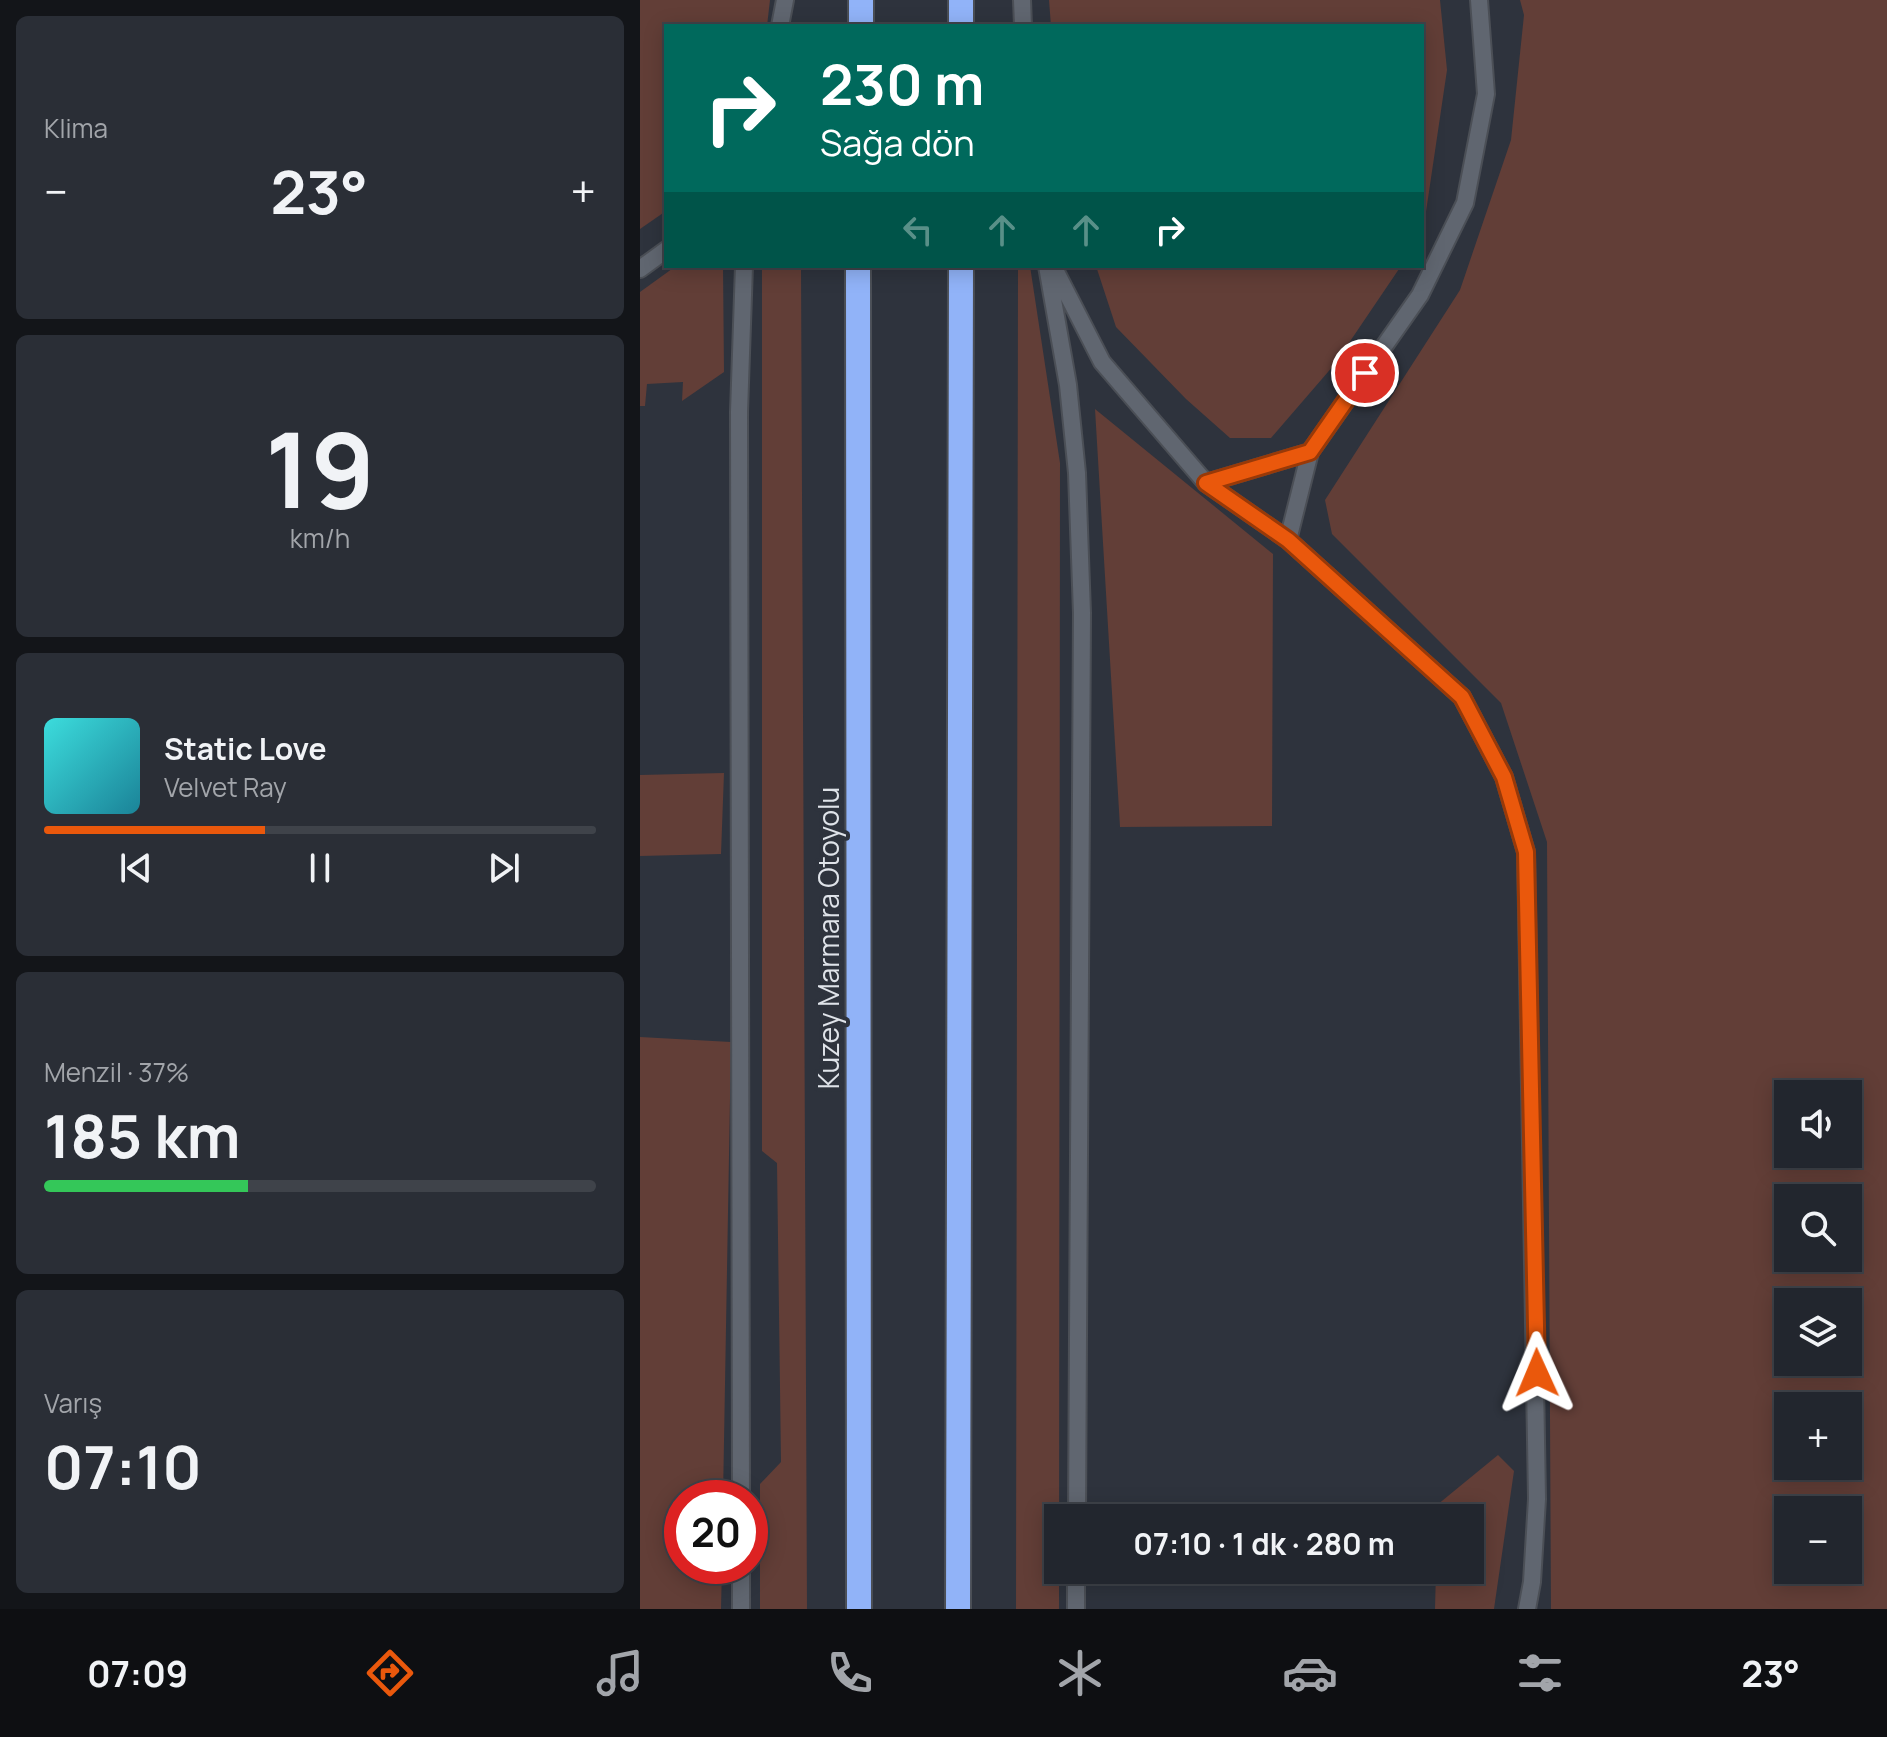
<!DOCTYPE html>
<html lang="tr">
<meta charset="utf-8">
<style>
:root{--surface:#22262e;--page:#2a2e36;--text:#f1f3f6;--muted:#a2a5aa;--line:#3f434a;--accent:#ea580c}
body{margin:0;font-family:Manrope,sans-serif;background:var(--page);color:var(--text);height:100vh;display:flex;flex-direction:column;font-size:30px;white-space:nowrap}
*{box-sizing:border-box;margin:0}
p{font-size:26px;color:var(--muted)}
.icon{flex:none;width:44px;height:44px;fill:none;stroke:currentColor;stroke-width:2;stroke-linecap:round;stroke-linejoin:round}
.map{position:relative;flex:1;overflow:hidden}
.panel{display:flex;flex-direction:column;gap:16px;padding:16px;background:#131519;width:640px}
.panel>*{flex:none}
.hud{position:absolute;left:24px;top:24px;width:760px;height:244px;border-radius:0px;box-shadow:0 4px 20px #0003,0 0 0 2px var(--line);background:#00695c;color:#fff;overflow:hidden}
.controls{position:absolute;left:1134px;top:1080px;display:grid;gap:16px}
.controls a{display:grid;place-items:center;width:88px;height:88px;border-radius:0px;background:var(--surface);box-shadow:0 4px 20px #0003,0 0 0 2px var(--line);font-size:40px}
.speed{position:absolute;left:24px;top:1480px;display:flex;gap:16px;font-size:40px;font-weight:700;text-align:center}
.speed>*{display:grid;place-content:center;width:104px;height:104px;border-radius:50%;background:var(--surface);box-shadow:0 4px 20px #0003,0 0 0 2px var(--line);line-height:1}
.speed .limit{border:12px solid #d22;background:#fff;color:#111}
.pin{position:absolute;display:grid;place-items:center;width:68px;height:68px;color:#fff;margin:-34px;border:4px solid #fff;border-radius:50%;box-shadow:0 2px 8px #0007}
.me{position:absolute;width:88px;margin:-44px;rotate:359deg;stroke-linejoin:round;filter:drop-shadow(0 0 6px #0008)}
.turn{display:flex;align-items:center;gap:28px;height:168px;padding:0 24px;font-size:36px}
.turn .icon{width:104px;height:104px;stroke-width:2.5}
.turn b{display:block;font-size:56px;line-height:68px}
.lanes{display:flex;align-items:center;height:76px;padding:0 24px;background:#0003;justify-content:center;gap:40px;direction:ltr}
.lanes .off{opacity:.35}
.big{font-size:60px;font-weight:700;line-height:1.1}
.panel .widget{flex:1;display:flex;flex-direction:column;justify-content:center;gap:12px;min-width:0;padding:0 28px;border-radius:12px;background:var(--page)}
.panel .dial{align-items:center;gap:0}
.dial b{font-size:104px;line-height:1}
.song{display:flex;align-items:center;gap:24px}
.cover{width:96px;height:96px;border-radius:12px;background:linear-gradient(135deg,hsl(180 70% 55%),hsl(190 70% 35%))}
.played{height:8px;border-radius:4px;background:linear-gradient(90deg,var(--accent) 40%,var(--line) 40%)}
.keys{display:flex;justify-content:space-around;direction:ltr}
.heat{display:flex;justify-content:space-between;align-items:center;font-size:44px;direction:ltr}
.charge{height:12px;border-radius:6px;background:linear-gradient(90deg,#34c759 37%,var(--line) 0)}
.trip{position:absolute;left:404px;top:1504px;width:440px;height:80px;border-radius:0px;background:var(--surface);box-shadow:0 4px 20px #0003,0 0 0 2px var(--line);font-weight:700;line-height:80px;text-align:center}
.dock{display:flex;height:128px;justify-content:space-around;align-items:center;background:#0e0f12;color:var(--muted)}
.dock .icon{width:56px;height:56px}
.dock .selected{color:var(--accent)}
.dock b{font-size:36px;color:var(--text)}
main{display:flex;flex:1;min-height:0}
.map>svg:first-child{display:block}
.green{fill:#623e37;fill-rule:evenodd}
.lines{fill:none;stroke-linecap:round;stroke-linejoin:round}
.service-casing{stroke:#4b4f56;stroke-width:20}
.motorway-casing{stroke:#4b4f56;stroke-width:28}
.service{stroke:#606670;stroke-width:16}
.motorway{stroke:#91b3f8;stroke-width:24}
.route-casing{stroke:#983908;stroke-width:20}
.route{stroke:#ea580c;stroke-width:14}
.labels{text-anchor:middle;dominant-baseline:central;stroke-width:8;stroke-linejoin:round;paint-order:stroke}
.street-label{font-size:28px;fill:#dfe3e9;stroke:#2e333d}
</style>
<main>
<section class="panel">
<div class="widget"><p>Klima</p>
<div class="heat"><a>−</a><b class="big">23°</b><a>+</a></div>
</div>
<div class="widget dial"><b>19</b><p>km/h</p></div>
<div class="widget">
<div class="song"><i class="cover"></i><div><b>Static Love</b><p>Velvet Ray</p></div></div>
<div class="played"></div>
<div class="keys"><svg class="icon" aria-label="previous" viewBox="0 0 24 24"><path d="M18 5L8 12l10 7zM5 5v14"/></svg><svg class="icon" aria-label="pause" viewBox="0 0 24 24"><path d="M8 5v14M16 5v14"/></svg><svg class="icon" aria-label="next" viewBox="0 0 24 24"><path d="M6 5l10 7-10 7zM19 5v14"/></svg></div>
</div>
<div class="widget"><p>Menzil · 37%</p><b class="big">185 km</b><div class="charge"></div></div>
<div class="widget"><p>Varış</p><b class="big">07:10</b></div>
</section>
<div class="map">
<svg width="1247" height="1609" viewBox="0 0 1247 1609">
<rect width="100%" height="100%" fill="#2e333d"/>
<path class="green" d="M0 0H130L127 26H26V211L0 229Z
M409 0H800L807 70 783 232 782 234V26H411Z
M880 0H1247V1609H911L907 842 861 703 692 534 685 500 820 290 871 140 884 15ZM1148 1094H1208V1154H1148ZM1148 1198H1208V1258H1148ZM1148 1302H1208V1362H1148ZM1148 1406H1208V1466H1148ZM1208 1510V1570H1148V1510Z
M36 266H83L84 372 42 401 43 382 7 384 5 406H0V292Z
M122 266H161L167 1609H120V1484L141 1462 137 1163 122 1151Z
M378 266H390L420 463 419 1609H376Z
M456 266H761L694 365 631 438H590L546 399 476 327Z
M455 409 633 554 632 826 480 827Z
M84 773 81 854 0 856V775Z
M0 1037 91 1042 83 1498H42V1566H82L81 1609H0Z
M858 1455 874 1471 854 1609H795L796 1570H830V1518H797V1505Z"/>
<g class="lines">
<defs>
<path id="service" d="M382 0 383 26
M140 26 145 0
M407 266 428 385 437 473 442 613 437 1518
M413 266 462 362 566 483 648 540 822 697 864 777 886 852 897 1499 892 1582 887 1609
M0 269 26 250
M566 483 670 452
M648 540 670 452 780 295 825 203 846 94 839 0
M101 1498 99 412 104 266
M101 1566V1609
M436 1609V1570"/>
<path id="motorway" d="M321 0V26
M221 26V0
M218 266 219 1609
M318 1609 321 266"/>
</defs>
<use href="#service" class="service-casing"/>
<use href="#motorway" class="motorway-casing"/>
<use href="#service" class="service"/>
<use href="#motorway" class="motorway"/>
</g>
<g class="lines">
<defs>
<path id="route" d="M725 373 670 452 566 483 648 540 822 697 864 777 886 852 897 1373"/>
</defs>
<use href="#route" class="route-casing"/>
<use href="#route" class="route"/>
</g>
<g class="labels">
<g class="street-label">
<text transform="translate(188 938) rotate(-90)">Kuzey Marmara Otoyolu</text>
</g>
</g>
</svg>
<div class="controls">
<a><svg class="icon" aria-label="sound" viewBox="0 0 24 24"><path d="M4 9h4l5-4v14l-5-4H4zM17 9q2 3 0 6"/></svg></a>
<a><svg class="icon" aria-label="search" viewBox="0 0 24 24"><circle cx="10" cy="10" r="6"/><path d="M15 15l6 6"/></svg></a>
<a><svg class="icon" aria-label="layers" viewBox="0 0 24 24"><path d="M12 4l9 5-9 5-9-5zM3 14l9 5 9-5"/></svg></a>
<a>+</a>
<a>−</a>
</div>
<div class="speed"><div class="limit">20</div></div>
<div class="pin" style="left:725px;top:373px;background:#d93025"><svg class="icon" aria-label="arrive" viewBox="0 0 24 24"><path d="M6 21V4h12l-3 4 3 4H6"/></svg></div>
<svg class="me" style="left:897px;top:1373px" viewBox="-20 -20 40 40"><path d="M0-17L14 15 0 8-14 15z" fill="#ea580c" stroke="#fff" stroke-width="4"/></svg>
<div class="trip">07:10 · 1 dk · 280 m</div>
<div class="hud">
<div class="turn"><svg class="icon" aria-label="right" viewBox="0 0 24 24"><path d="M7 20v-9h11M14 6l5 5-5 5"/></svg><div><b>230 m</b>Sağa dön</div></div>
<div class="lanes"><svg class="icon off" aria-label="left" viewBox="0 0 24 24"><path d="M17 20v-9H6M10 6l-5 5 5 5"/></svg><svg class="icon off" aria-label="ahead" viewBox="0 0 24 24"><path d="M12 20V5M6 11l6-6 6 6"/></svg><svg class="icon off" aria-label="ahead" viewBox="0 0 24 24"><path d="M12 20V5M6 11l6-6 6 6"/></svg><svg class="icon" aria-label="right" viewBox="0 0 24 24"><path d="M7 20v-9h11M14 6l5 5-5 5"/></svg></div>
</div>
</div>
</main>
<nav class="dock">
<b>07:09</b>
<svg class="icon selected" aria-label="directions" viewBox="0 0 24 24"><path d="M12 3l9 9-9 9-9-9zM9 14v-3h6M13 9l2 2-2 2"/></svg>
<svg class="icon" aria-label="music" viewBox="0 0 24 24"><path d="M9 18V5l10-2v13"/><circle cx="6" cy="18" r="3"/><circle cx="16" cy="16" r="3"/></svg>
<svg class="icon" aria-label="phone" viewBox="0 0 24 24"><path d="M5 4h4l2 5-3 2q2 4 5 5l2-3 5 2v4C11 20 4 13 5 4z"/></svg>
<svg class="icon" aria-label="climate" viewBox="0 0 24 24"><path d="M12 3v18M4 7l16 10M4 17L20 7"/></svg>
<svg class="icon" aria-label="car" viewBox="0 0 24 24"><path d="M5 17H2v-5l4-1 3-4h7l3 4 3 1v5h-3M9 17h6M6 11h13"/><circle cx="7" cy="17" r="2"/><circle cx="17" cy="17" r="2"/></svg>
<svg class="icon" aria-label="filters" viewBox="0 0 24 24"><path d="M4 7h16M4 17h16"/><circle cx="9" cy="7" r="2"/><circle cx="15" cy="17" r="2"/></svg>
<b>23°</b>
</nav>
